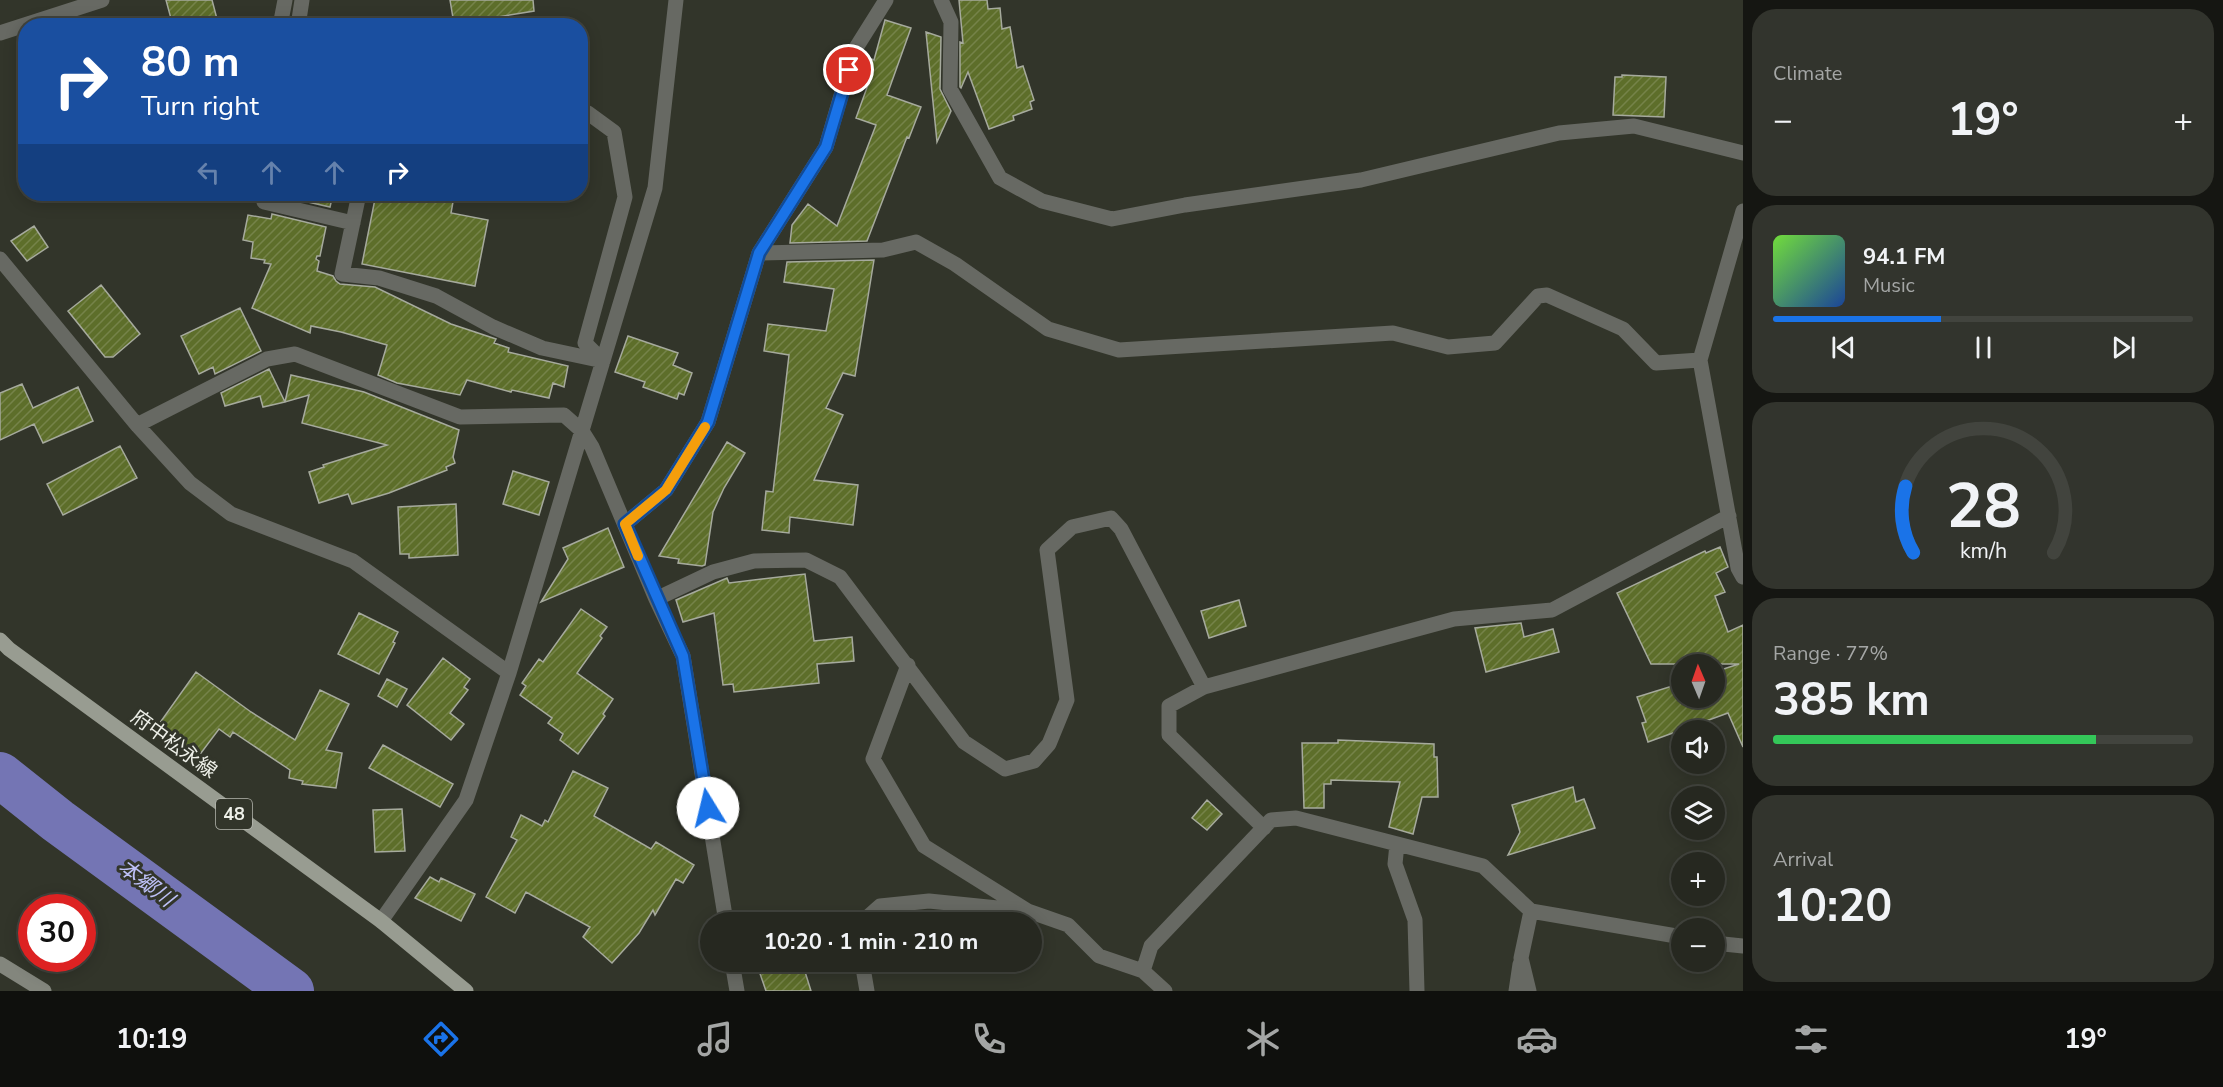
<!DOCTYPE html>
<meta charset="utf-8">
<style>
:root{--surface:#262820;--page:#32342d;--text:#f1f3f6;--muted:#a4a6a5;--line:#42443e;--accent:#1a73e8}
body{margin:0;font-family:"Nunito Sans","Noto Sans JP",sans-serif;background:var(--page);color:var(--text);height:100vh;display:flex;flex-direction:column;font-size:22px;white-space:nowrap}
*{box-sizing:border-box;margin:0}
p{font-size:20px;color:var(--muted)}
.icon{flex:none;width:33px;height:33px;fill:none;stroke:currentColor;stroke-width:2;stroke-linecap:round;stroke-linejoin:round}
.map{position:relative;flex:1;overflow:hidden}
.side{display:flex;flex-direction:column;gap:9px;padding:9px;background:#151612;width:480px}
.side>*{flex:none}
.guide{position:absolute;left:18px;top:18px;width:570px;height:183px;border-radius:24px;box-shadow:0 3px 15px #0003,0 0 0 2px var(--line);background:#1a4fa0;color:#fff;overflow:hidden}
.needle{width:39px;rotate:358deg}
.fabs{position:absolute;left:1671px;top:654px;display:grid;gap:12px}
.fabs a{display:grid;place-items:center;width:54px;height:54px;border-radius:50%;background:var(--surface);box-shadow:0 3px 15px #0003,0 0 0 2px var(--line);font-size:30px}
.speed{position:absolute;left:18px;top:894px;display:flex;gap:12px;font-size:30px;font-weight:700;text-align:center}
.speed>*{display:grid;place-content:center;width:78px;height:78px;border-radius:50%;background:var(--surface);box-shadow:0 3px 15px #0003,0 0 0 2px var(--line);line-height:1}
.speed .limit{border:9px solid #d22;background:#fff;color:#111}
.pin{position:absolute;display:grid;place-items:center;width:51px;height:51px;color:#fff;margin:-26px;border:3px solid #fff;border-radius:50%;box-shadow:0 2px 6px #0007}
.me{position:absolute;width:66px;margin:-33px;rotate:351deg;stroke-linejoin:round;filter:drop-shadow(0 0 4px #0008)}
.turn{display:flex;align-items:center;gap:21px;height:126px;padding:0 24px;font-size:27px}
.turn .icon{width:78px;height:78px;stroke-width:2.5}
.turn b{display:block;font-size:42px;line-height:51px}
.lanes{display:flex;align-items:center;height:57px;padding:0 24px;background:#0003;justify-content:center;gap:30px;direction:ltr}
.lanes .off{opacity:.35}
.big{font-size:45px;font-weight:700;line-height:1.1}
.side .tile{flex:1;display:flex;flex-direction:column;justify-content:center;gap:9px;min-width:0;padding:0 21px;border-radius:24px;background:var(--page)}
.side .dial{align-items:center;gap:0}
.dial svg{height:156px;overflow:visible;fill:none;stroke:var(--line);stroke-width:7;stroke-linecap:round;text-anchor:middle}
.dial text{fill:var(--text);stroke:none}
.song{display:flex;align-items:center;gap:18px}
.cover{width:72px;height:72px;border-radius:9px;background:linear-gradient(135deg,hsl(100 70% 55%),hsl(220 70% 35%))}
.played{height:6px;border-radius:3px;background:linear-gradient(90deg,var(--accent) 40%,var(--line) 40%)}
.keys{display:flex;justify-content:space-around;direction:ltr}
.heat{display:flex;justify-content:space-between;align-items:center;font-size:33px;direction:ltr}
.charge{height:9px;border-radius:4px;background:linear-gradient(90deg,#34c759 77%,var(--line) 0)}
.trip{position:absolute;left:700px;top:912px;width:342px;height:60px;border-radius:30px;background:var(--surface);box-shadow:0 3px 15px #0003,0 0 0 2px var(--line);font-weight:700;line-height:60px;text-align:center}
.tab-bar{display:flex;height:96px;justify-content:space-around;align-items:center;background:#0f100d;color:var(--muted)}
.tab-bar .icon{width:42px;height:42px}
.tab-bar .current{color:var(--accent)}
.tab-bar b{font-size:27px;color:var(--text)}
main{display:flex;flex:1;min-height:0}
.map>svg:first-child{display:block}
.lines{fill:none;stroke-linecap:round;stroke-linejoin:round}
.river{stroke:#7475b4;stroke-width:46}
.building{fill:url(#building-hatch);stroke:#a6aa9d;stroke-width:1.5}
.street{stroke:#676963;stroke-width:15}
.secondary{stroke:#83867d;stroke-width:15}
.primary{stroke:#989c91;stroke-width:15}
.route-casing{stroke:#114b97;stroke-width:15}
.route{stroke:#1a73e8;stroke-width:10}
.slow{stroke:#f59e0b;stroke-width:10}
.labels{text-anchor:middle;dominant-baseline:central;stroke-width:6;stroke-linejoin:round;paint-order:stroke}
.shield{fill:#32352a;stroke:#b6b8b0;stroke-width:1.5}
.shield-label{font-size:18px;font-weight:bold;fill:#eef0e9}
.street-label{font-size:20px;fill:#eef0e9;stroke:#32352a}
.water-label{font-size:21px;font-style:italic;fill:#bdc0f6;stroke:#32352a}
</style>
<main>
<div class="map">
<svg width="1743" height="991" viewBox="0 0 1743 991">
<defs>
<pattern id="building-hatch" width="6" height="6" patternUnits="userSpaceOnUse" patternTransform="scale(1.5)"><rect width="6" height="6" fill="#5d6e2a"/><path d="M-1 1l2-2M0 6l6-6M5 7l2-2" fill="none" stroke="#758349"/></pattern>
</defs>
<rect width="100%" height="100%" fill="#32352a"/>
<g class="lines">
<path class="river" d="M0 775 58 821 291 991"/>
</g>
<path class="building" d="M166 0H212L217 19 207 22 208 26H173Z
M450 0H533L534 11 454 24Z
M959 0H987L988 9 1000 8 1002 29 1010 27 1017 68 1023 66 1034 100 1030 102 1032 109 1013 116 1014 120 989 129 968 72 961 88 960 87V42L963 43Z
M885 20 911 28 887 95 921 107 909 138 907 137 867 241 790 243 792 225 808 204 837 226 876 125 856 118 869 82 857 77 863 56 874 60Z
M926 32 941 37 940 89 951 111 937 142Z
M1622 75 1666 77 1664 117 1613 115 1615 77H1622Z
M277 194H333L330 207 277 195Z
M376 194H441L439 200 453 202 451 213 488 220 475 286 362 264Z
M272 214 326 227 320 256H317L316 259 319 261 317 271 333 276 336 281 340 284 375 287 451 324 496 339 494 343 509 348 508 352 568 366 564 387 553 383 549 398 512 390 511 392 467 380 460 395 397 383 378 375 387 345 341 332 311 326 310 333 252 308 271 264 264 263 265 260 251 258 253 242 243 240 248 215 271 219Z
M34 226 48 247 27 261 11 241Z
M874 260 855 376 843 373 826 408 843 415 814 480 858 485 853 525 790 517 789 533 762 530 766 491 773 492 789 355 764 351 768 324 826 331 834 289 784 282 787 262Z
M101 285 140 334 113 357H105L68 311Z
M240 308 261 351 215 374 213 367 199 374 181 336Z
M628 336 678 353 673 365 692 373 684 395 679 393 677 399 643 387 645 382 615 372Z
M269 369 285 402 263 407 260 396 225 406 221 393Z
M291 375 364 392 459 430 453 457 455 463 446 467 447 470 389 493 352 504 348 494 319 503 309 472 324 467 323 465 387 445 302 423 309 395 285 402Z
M22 384 33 408 78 387 93 421 43 443 34 424 0 440V393Z
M727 442 745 453 724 488 713 512 705 565 702 566 678 563 679 559 659 556Z
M120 446 137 478 63 515 47 484Z
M513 471 549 482 539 515 503 504Z
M456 504 458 555 409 558V554H400L398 507Z
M608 528 624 567 541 602 568 559 563 548Z
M1720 547 1728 567 1716 573 1725 592 1715 596 1728 632 1743 625V747L1728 713 1648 742 1642 723 1646 722 1637 697 1682 683V698H1714V672L1739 664H1651L1617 593 1705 551 1706 553Z
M805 574 814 641 852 637 854 661 817 664 819 683 734 692 733 684 723 685 714 613 683 622 676 600 727 578 729 583Z
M1239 600 1246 626 1209 638 1201 611Z
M581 609 607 627 600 636 602 638 577 673 613 699 603 714 605 716 578 754 560 740 563 734 548 723 552 718 520 695 526 686 522 683 539 659 543 662Z
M359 613 398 632 393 642 395 643 379 674 338 654Z
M1521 623 1524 637 1553 629 1559 652 1486 672 1475 628Z
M443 658 470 679 464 687 468 690 450 713 464 724 451 740 407 705Z
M196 672 251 712 295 740 320 690 349 704 326 750 342 753 336 788 302 784 303 781 289 778 290 770 233 732 230 737 219 729 198 757 176 741 179 738 159 724Z
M387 679 407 689 397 707 378 696Z
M1338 740 1434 744V757H1437L1438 797H1422L1413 834 1389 827 1400 782 1331 780V784H1324V808H1304L1302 743H1338Z
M383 745 453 784 440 807 369 768Z
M573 771 608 788 594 816 651 849 656 842 694 865 683 883 676 879 655 915 653 910 639 933 612 963 583 937 590 927 526 892 515 913 486 897 517 840 511 837 521 815 542 826 545 820 548 822Z
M1573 787 1576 802 1584 799 1595 828 1508 855 1520 832 1512 805Z
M1207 800 1222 814 1207 830 1192 818Z
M402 809 405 851 375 852 373 810Z
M430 877 439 882 441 878 475 894 461 921 415 898Z
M756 962H802L811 991H766Z"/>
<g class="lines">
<path class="street" d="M941 0 951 22 950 89 1000 178 1042 201 1112 219 1185 205 1361 180 1559 133 1634 126 1743 153
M280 26 285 0
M298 26 302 0
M0 33 102 0
M580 112 588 113 614 132 625 197 585 343 603 361
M266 194 264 202 353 223
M359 194 342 274 379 278 436 296 493 327 542 348 603 361
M1743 211 1700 360 1738 568 1743 577
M759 253 883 250 916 242 955 264 1048 329 1119 350 1393 333 1448 347 1495 343 1538 296 1547 295 1623 329 1656 363 1700 360
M0 259 137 425 190 483 231 514 353 561 509 673
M137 425 267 359 295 354 460 417 564 415 582 431 592 447 656 599 683 656 726 922
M625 524 666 490 708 422 759 253 826 147 854 51 886 0
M656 599 713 572 754 561 806 560 840 577 964 742 1005 769 1034 761 1049 744 1067 700 1047 550 1072 527 1111 518 1121 529 1204 687
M908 665 873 759 924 846 1028 911
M1264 828 1169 735V706L1204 687 1454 619 1552 610 1729 516
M1397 844 1395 864 1415 920 1417 991
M381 921 466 800 509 673 655 188 676 0
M862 922 880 906 929 901 1028 911 1068 925 1099 956 1143 971
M1714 943 1743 946
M732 962 737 991
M862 962 867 991
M1165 991 1143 971 1151 946 1271 820 1296 818 1483 866 1531 911 1682 937
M1516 991 1520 964
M1529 991 1521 958 1531 911"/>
<path class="secondary" d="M0 964 44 991"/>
<path class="primary" d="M0 640 9 649 381 921 466 991"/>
</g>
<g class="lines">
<defs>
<path id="route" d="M708 808 683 656 625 524 666 490 708 422 759 253 826 147 849 70"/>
</defs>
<use href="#route" class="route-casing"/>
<use href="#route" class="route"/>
<path class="slow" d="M638 556 625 524 666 490 705 427"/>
</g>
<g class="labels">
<rect class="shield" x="216" y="799" width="36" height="30" rx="4.5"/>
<g class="shield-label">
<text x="234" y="814">48</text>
</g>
<g class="street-label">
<text transform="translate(174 744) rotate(36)">府中松永線</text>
</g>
<g class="water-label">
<text transform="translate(146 883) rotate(37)">本郷川</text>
</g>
</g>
</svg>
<div class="fabs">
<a><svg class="needle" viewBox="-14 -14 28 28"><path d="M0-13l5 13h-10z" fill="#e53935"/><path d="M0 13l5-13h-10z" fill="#a4a6a5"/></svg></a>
<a><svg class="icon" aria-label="sound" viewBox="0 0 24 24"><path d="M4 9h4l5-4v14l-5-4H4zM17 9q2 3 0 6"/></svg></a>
<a><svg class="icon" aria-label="layers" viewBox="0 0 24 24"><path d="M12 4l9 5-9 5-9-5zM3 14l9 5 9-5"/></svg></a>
<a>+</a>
<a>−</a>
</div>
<div class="speed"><div class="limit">30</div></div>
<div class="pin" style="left:849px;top:70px;background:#d93025"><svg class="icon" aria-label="arrive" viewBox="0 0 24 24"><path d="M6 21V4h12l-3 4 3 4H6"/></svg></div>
<svg class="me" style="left:708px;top:808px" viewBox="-20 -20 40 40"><circle r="19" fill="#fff"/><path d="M0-13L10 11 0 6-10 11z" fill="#1a73e8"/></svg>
<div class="trip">10:20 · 1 min · 210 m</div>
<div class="guide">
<div class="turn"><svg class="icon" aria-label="right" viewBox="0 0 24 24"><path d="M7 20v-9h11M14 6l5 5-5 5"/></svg><div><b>80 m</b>Turn right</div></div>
<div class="lanes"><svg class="icon off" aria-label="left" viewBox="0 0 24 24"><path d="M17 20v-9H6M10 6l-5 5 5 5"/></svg><svg class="icon off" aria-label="ahead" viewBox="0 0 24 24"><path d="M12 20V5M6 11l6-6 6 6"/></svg><svg class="icon off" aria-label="ahead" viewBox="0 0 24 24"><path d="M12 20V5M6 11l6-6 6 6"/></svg><svg class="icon" aria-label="right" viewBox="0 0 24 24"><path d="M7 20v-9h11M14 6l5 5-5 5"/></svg></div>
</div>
</div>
<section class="side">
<div class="tile"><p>Climate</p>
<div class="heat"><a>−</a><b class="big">19°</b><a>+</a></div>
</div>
<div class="tile">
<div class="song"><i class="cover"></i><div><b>94.1 FM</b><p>Music</p></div></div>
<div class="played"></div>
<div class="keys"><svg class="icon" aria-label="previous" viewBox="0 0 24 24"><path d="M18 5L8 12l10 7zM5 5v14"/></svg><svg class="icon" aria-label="pause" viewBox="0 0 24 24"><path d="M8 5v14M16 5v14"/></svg><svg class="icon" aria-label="next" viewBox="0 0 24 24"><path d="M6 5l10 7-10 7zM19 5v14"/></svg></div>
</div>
<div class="tile dial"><svg viewBox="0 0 100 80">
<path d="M14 69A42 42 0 1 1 86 69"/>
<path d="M14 69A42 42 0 0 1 10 35" stroke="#1a73e8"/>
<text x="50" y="56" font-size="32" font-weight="700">28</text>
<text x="50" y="72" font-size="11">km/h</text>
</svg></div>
<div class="tile"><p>Range · 77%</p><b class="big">385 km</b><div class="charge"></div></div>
<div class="tile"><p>Arrival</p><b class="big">10:20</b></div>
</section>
</main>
<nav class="tab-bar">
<b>10:19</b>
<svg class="icon current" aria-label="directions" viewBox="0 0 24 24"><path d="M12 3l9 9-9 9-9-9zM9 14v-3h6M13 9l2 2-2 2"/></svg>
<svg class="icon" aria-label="music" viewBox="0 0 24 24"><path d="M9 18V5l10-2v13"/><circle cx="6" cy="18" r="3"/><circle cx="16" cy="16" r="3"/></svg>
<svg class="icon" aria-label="phone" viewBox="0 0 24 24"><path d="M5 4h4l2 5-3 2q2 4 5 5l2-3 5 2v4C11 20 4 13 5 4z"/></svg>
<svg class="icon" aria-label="climate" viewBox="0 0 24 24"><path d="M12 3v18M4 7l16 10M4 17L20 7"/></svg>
<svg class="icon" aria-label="car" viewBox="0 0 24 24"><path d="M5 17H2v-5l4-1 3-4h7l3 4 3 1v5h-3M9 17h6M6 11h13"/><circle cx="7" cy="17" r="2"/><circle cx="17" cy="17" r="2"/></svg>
<svg class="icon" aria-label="filters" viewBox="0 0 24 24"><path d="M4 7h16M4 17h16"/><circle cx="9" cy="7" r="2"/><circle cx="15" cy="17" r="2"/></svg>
<b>19°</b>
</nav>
